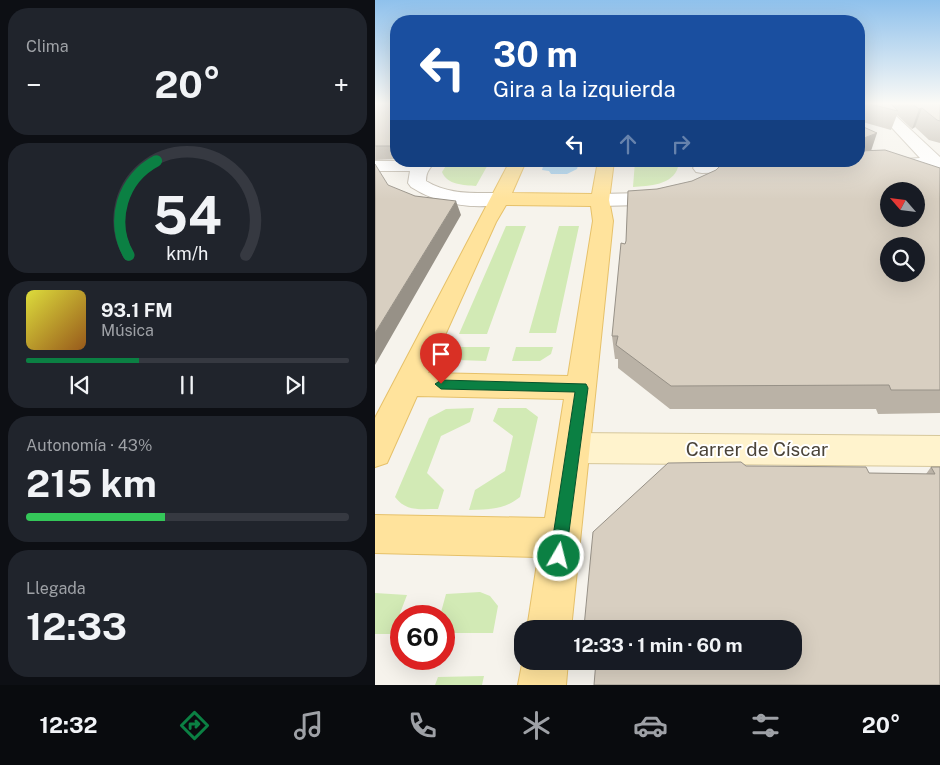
<!DOCTYPE html>
<html lang="es">
<meta charset="utf-8">
<style>
:root{--surface:#171b24;--page:#20242c;--text:#f1f3f6;--muted:#9ea1a6;--line:#363941;--accent:#0b8043}
body{margin:0;font-family:"Public Sans",sans-serif;background:var(--page);color:var(--text);height:100vh;display:flex;flex-direction:column;font-size:19px;white-space:nowrap}
*{box-sizing:border-box;margin:0}
p{font-size:16px;color:var(--muted)}
.icon{flex:none;width:28px;height:28px;fill:none;stroke:currentColor;stroke-width:2;stroke-linecap:round;stroke-linejoin:round}
.map{position:relative;flex:1;overflow:hidden}
.panel{display:flex;flex-direction:column;gap:8px;padding:8px;background:#0d0f14;width:375px}
.panel>*{flex:none}
.hud{position:absolute;left:15px;top:15px;width:475px;height:152px;border-radius:20px;box-shadow:0 5px 20px #0002;background:#1a4fa0;color:#fff;overflow:hidden}
.needle{width:32px;rotate:298deg}
.controls{position:absolute;left:505px;top:182px;display:grid;gap:10px}
.controls a{display:grid;place-items:center;width:45px;height:45px;border-radius:50%;background:var(--surface);box-shadow:0 5px 20px #0002;font-size:25px}
.speed{position:absolute;left:15px;top:605px;display:flex;gap:10px;font-size:25px;font-weight:700;text-align:center}
.speed>*{display:grid;place-content:center;width:65px;height:65px;border-radius:50%;background:var(--surface);box-shadow:0 5px 20px #0002;line-height:1}
.speed .limit{border:8px solid #d22;background:#fff;color:#111}
.pin{position:absolute;display:grid;place-items:center;width:42px;height:42px;color:#fff;margin:-51px -21px;border-radius:50% 50% 50% 0;rotate:-45deg;box-shadow:0 0 5px #0007}
.pin .icon{rotate:45deg}
.me{position:absolute;width:55px;margin:-28px;rotate:8deg;stroke-linejoin:round;filter:drop-shadow(0 0 4px #0008)}
.turn{display:flex;align-items:center;gap:18px;height:105px;padding:0 20px;font-size:22px}
.turn .icon{width:65px;height:65px;stroke-width:2.5}
.turn b{display:block;font-size:35px;line-height:42px}
.lanes{display:flex;align-items:center;height:48px;padding:0 20px;background:#0003;justify-content:center;gap:25px;direction:ltr}
.lanes .off{opacity:.35}
.big{font-size:38px;font-weight:700;line-height:1.1}
.panel .tile{flex:1;display:flex;flex-direction:column;justify-content:center;gap:8px;min-width:0;padding:0 18px;border-radius:20px;background:var(--page)}
.panel .dial{align-items:center;gap:0}
.dial svg{height:130px;overflow:visible;fill:none;stroke:var(--line);stroke-width:7;stroke-linecap:round;text-anchor:middle}
.dial text{fill:var(--text);stroke:none}
.song{display:flex;align-items:center;gap:15px}
.cover{width:60px;height:60px;border-radius:8px;background:linear-gradient(135deg,hsl(60 70% 55%),hsl(30 70% 35%))}
.played{height:5px;border-radius:2px;background:linear-gradient(90deg,var(--accent) 35%,var(--line) 35%)}
.keys{display:flex;justify-content:space-around;direction:ltr}
.heat{display:flex;justify-content:space-between;align-items:center;font-size:28px;direction:ltr}
.charge{height:8px;border-radius:4px;background:linear-gradient(90deg,#34c759 43%,var(--line) 0)}
.trip{position:absolute;left:139px;top:620px;width:288px;height:50px;border-radius:20px;background:var(--surface);box-shadow:0 5px 20px #0002;font-weight:700;line-height:50px;text-align:center}
.tabs{display:flex;height:80px;justify-content:space-around;align-items:center;background:#090b0e;color:var(--muted)}
.tabs .icon{width:35px;height:35px}
.tabs .current{color:var(--accent)}
.tabs b{font-size:22px;color:var(--text)}
main{display:flex;flex:1;min-height:0}
.map>svg:first-child{display:block}
.green{fill:#d2eab5}
.water{fill:#a9d4f2}
.lines{fill:none;stroke-linecap:round;stroke-linejoin:round}
.street-casing{stroke:#c2bbae;stroke-width:2}
.secondary-casing{stroke:#d6c79b;stroke-width:2}
.primary-casing{stroke:#e6c16a;stroke-width:2}
.street{fill:#fff;fill-rule:evenodd}
.secondary{fill:#fff3cd;fill-rule:evenodd}
.primary{fill:#ffe39c;fill-rule:evenodd}
.wall{fill:#bab2a6}
.shaded-wall{fill:#979187}
.building{fill:#d8cfc1;stroke:#979187;fill-rule:evenodd}
.route{fill:#0b8043;stroke:#07532c}
.labels{text-anchor:middle;dominant-baseline:central;stroke-width:4;stroke-linejoin:round;paint-order:stroke}
.near-street-label{font-size:19px;fill:#4b4439;stroke:#fff}
</style>
<main>
<section class="panel">
<div class="tile"><p>Clima</p>
<div class="heat"><a>−</a><b class="big">20°</b><a>+</a></div>
</div>
<div class="tile dial"><svg viewBox="0 0 100 80">
<path d="M14 69A42 42 0 1 1 86 69"/>
<path d="M14 69A42 42 0 0 1 31 11" stroke="#0b8043"/>
<text x="50" y="56" font-size="32" font-weight="700">54</text>
<text x="50" y="72" font-size="11">km/h</text>
</svg></div>
<div class="tile">
<div class="song"><i class="cover"></i><div><b>93.1 FM</b><p>Música</p></div></div>
<div class="played"></div>
<div class="keys"><svg class="icon" aria-label="previous" viewBox="0 0 24 24"><path d="M18 5L8 12l10 7zM5 5v14"/></svg><svg class="icon" aria-label="pause" viewBox="0 0 24 24"><path d="M8 5v14M16 5v14"/></svg><svg class="icon" aria-label="next" viewBox="0 0 24 24"><path d="M6 5l10 7-10 7zM19 5v14"/></svg></div>
</div>
<div class="tile"><p>Autonomía · 43%</p><b class="big">215 km</b><div class="charge"></div></div>
<div class="tile"><p>Llegada</p><b class="big">12:33</b></div>
</section>
<div class="map">
<svg width="565" height="685" viewBox="0 0 565 685">
<rect width="100%" height="100%" fill="#f6f3ec"/>
<path class="green" d="M74 161H115L101 186C89 185 72 185 67 172Z
M260 161H301L303 167C298 185 274 186 258 187Z
M131 226H151L112 334H84Z
M184 226H204L181 333H154Z
M79 347H115L111 361 82 360 76 354Z
M141 347H178L176 354 165 361H137Z
M99 408 95 422 66 436 52 473 69 490 63 509C46 509 31 512 20 497L54 418 71 409Z
M123 408H151L163 417 145 497C129 510 115 509 94 510L100 490 130 471 138 436 118 421Z
M105 592 115 596 123 606 118 633H69V616H65L71 594Z
M0 593 32 595 17 634H0Z
M109 676 107 685H60L63 677Z"/>
<path class="water" d="M177 161 204 162 202 169 192 174H176L174 171 167 170 169 163Z"/>
<g class="lines">
<defs>
<path id="street" d="M494 103H507L565 157V174L559 173 554 168 503 169 501 165 503 161 545 158Z
M0 161H60C55 169 51 171 51 181 74 195 99 193 125 193L132 195 134 199 132 203C101 211 62 204 36 187L33 183 35 171H0Z
M381 162 387 163 389 167 387 171 327 173 321 172 318 168 321 164 327 163Z
M288 189 295 191 297 195 295 199 267 205 225 206 218 204 216 200 218 196 225 194 267 193Z"/>
<path id="secondary" d="M199 433 565 436V466L199 463 187 458 182 448 187 438Z"/>
<path id="primary" d="M135 161H151L137 193 217 194 223 161H239L234 200 238 221 196 629H152L163 557 0 553V515L170 518 189 399 42 396 12 463 0 467V418ZM131 205 216 206 218 221 193 376 53 373 121 222Z
M148 659V661H193L191 685H143Z"/>
</defs>
<use href="#street" class="street-casing"/>
<use href="#secondary" class="secondary-casing"/>
<use href="#primary" class="primary-casing"/>
<use href="#street" class="street"/>
<use href="#secondary" class="secondary"/>
<use href="#primary" class="primary"/>
</g>
<path class="wall" d="M0 103H21V159L0 160Z
M484 103H565V143L554 140 540 127 537 129 522 115 516 130 484 121Z
M484 125 496 151 565 168V413L503 414 501 409H295L243 368V359H240L237 336 250 244 282 189 317 181 341 170 484 161Z
M371 466 494 473 551 474 556 467H565V685L418 629H210L209 627Z"/>
<path class="shaded-wall" d="M547 108 540 127 537 129 544 109Z
M502 133 495 154H484L489 138Z
M81 201 86 215 0 365V333Z"/>
<path class="building" d="M0 103H21V145L19 146H0Z
M491 103H515L523 111Z
M536 103H565V121L562 120 547 108 544 109Z
M484 125 502 133 489 138H484Z
M510 150 565 168V390H516L514 385 296 386 241 345 243 336H237L246 243 250 244 251 241 253 191 282 189 317 181 341 170 350 161H484V151ZM514 191H541V219H514ZM514 246H541V274H514Z
M0 164 13 185 40 196 81 201 0 333Z
M366 462 371 466 491 467 494 473 560 474 556 467H565V685H219L221 661H418V629H211L209 627 218 532 293 463Z"/>
<linearGradient id="sky" x2="0" y2="1"><stop stop-color="#8fc1ec"/><stop offset="0.52" stop-color="#fbfaf6"/><stop offset="1" stop-color="#fbfaf6" stop-opacity="0"/></linearGradient>
<rect width="565" height="199" fill="url(#sky)"/>
<path class="route" d="M66 380 211 384 213 388 190 562 184 564 178 562 175 556 200 392 66 389 60 384Z"/>
<g class="labels">
<g class="near-street-label">
<text x="382" y="449">Carrer de Císcar</text>
</g>
</g>
</svg>
<div class="controls">
<a><svg class="needle" viewBox="-14 -14 28 28"><path d="M0-13l5 13h-10z" fill="#e53935"/><path d="M0 13l5-13h-10z" fill="#9ea1a6"/></svg></a>
<a><svg class="icon" aria-label="search" viewBox="0 0 24 24"><circle cx="10" cy="10" r="6"/><path d="M15 15l6 6"/></svg></a>
</div>
<div class="speed"><div class="limit">60</div></div>
<div class="pin" style="left:66px;top:384px;background:#d93025"><svg class="icon" aria-label="arrive" viewBox="0 0 24 24"><path d="M6 21V4h12l-3 4 3 4H6"/></svg></div>
<svg class="me" style="left:184px;top:556px" viewBox="-20 -20 40 40"><circle r="17" fill="#0b8043" stroke="#fff" stroke-width="3"/><path d="M0-11L8 9 0 5-8 9z" fill="#fff"/></svg>
<div class="trip">12:33 · 1 min · 60 m</div>
<div class="hud">
<div class="turn"><svg class="icon" aria-label="left" viewBox="0 0 24 24"><path d="M17 20v-9H6M10 6l-5 5 5 5"/></svg><div><b>30 m</b>Gira a la izquierda</div></div>
<div class="lanes"><svg class="icon" aria-label="left" viewBox="0 0 24 24"><path d="M17 20v-9H6M10 6l-5 5 5 5"/></svg><svg class="icon off" aria-label="ahead" viewBox="0 0 24 24"><path d="M12 20V5M6 11l6-6 6 6"/></svg><svg class="icon off" aria-label="right" viewBox="0 0 24 24"><path d="M7 20v-9h11M14 6l5 5-5 5"/></svg></div>
</div>
</div>
</main>
<nav class="tabs">
<b>12:32</b>
<svg class="icon current" aria-label="directions" viewBox="0 0 24 24"><path d="M12 3l9 9-9 9-9-9zM9 14v-3h6M13 9l2 2-2 2"/></svg>
<svg class="icon" aria-label="music" viewBox="0 0 24 24"><path d="M9 18V5l10-2v13"/><circle cx="6" cy="18" r="3"/><circle cx="16" cy="16" r="3"/></svg>
<svg class="icon" aria-label="phone" viewBox="0 0 24 24"><path d="M5 4h4l2 5-3 2q2 4 5 5l2-3 5 2v4C11 20 4 13 5 4z"/></svg>
<svg class="icon" aria-label="climate" viewBox="0 0 24 24"><path d="M12 3v18M4 7l16 10M4 17L20 7"/></svg>
<svg class="icon" aria-label="car" viewBox="0 0 24 24"><path d="M5 17H2v-5l4-1 3-4h7l3 4 3 1v5h-3M9 17h6M6 11h13"/><circle cx="7" cy="17" r="2"/><circle cx="17" cy="17" r="2"/></svg>
<svg class="icon" aria-label="filters" viewBox="0 0 24 24"><path d="M4 7h16M4 17h16"/><circle cx="9" cy="7" r="2"/><circle cx="15" cy="17" r="2"/></svg>
<b>20°</b>
</nav>
